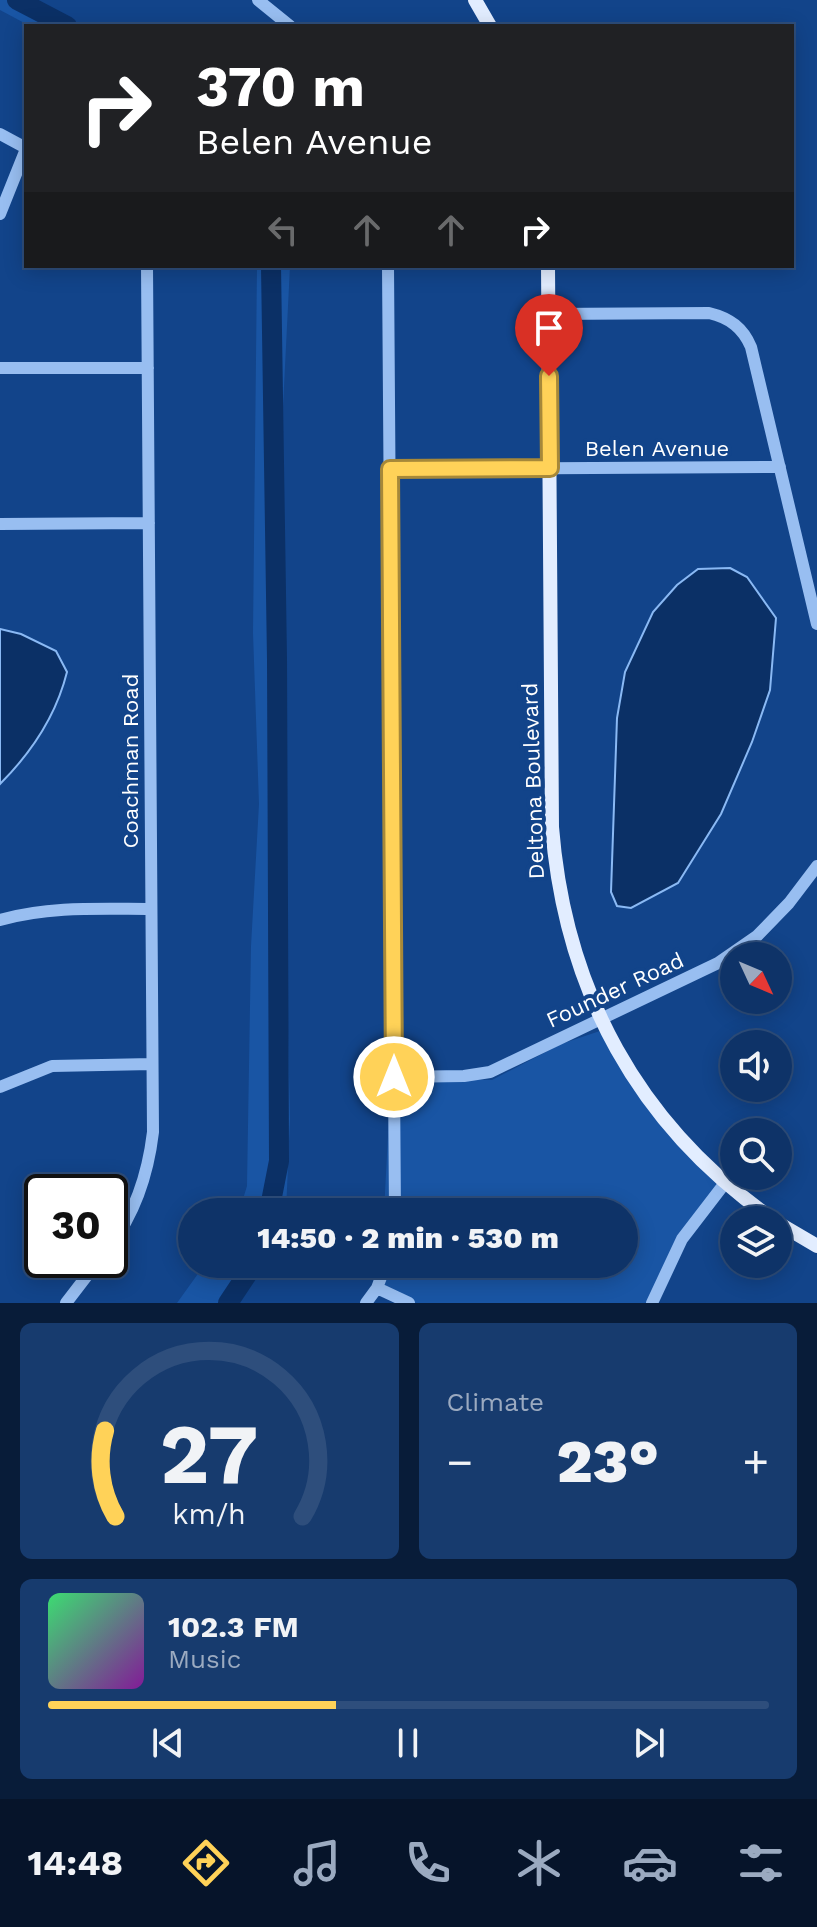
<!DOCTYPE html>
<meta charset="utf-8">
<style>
:root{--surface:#0e3368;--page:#173b6e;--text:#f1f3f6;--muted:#9baac0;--line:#2e4e7c;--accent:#ffd258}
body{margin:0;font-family:"Work Sans",sans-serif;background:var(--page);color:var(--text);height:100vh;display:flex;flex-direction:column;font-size:30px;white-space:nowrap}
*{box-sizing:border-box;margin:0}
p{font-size:26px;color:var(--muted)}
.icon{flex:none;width:44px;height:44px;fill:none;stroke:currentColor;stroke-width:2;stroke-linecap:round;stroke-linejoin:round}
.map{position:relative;height:1303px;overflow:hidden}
.details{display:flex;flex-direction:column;gap:20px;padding:20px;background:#081c39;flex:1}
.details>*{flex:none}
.hud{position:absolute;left:24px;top:24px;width:770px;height:244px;border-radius:0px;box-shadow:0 4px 20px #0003,0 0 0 2px var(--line);background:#202124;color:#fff;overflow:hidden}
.needle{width:52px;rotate:134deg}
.fabs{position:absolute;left:720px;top:942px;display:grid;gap:16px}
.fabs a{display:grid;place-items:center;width:72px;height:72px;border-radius:50%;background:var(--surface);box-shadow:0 4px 20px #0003,0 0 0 2px var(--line);font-size:40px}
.speed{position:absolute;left:24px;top:1174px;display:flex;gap:16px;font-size:40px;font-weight:700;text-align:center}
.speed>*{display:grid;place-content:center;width:104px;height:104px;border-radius:50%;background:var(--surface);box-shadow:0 4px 20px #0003,0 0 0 2px var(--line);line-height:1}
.speed .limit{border:4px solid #111;border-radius:12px;background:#fff;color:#111}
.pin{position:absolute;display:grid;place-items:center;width:68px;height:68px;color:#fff;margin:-82px -34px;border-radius:50% 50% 50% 0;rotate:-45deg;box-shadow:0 0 8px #0007}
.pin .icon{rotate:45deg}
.me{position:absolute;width:88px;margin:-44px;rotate:0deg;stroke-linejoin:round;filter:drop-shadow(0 0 6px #0008)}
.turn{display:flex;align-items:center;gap:28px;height:168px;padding:0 40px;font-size:36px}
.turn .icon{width:104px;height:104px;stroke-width:2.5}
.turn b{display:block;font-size:56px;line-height:68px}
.lanes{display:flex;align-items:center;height:76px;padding:0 40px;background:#0003;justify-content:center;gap:40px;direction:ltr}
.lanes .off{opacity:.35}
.big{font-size:60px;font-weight:800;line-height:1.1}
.details .card{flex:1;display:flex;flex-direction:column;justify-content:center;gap:12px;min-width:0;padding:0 28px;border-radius:12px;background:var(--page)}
.details .dial{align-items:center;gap:0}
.dial svg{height:208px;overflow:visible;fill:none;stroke:var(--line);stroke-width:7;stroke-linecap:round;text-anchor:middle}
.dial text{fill:var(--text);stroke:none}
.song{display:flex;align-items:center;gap:24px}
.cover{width:96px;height:96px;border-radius:12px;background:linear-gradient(135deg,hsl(140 70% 55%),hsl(290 70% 35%))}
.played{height:8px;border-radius:4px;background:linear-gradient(90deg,var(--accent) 40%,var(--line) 40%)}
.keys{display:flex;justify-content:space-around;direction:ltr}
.heat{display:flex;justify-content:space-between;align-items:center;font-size:44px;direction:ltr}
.details .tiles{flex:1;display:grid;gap:20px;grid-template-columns:1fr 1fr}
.card:last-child{grid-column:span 2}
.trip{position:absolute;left:178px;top:1198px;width:460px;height:80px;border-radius:40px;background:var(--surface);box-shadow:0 4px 20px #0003,0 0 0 2px var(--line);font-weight:800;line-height:80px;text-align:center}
.dock{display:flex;height:128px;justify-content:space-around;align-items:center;background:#06142a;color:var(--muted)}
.dock .icon{width:56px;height:56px}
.dock .current{color:var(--accent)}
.dock b{font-size:36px;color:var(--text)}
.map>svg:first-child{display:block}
.green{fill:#1955a4}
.water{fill:#0b3066;stroke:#8ab9f4;stroke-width:2}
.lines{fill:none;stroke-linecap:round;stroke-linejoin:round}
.river{stroke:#0b3066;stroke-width:20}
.minor{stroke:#98bef1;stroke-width:12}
.major{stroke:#e2edff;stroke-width:14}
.route-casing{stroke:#a68839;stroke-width:20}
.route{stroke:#ffd258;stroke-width:14}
.labels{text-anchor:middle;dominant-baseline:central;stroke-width:8;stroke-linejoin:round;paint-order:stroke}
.street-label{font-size:22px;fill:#fff;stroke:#12448a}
</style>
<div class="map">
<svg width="817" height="1303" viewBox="0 0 817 1303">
<rect width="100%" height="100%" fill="#12448a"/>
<path class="green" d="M0 0H32L79 26H30L0 10Z
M257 266H290L277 527 290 1119 286 1212H239L247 1186 251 946 259 804 253 633Z
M600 1031 609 1048 721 1187 647 1303H402L372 1289 376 1264H624V1212H384L391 1078 492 1080 561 1044Z
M205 1264H268L236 1303H177Z"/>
<path class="water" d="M730 568 747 577 776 618 770 690 752 742 721 814 678 883 631 908 617 906 611 892 617 718 625 672 653 612 677 585 698 569Z
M0 629 21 634 56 651 67 672C56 716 32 752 0 784Z"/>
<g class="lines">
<path class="river" d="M17 0 67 26
M269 1212 279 1161 277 659 271 266
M228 1303 254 1264"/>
<path class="minor" d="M258 0 290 26
M0 134 26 148
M0 214 26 149
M388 266 395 1212
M548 314 709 313C730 318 743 328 751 347L817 624
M0 368H148
M390 469 780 467
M0 524 149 523
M0 920C50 906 100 909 151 909
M394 1077 464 1076 490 1072 718 963 757 936 789 903 817 866
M0 1087 52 1066 152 1064
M110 1246C136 1212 148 1174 153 1132L147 266
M377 1288 409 1303
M66 1303 99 1260
M366 1303 377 1288 386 1264
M652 1303 682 1239 725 1183"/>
<path class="major" d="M475 0 490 26
M548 266 552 827C565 990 638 1126 774 1220
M778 1223 817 1246"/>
</g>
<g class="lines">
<defs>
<path id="route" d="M394 1077 390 469 550 468 549 376"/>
</defs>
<use href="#route" class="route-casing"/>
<use href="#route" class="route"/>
</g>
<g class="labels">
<g class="street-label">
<text x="657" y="448">Belen Avenue</text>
<text transform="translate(130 761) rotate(-90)">Coachman Road</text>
<text transform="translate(533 781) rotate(-92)">Deltona Boulevard</text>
<text transform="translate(615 990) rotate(-25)">Founder Road</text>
</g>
</g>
</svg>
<div class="fabs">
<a><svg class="needle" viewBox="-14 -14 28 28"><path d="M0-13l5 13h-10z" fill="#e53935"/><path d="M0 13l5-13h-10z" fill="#9baac0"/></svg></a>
<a><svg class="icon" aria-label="sound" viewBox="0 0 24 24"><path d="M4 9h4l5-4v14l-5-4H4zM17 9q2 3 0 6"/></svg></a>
<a><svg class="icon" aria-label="search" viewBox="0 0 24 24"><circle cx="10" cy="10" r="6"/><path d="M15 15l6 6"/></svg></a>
<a><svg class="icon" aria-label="layers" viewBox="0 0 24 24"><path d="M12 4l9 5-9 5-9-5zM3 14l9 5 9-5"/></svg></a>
</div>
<div class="speed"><div class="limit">30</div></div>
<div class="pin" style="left:549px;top:376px;background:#d93025"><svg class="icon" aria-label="arrive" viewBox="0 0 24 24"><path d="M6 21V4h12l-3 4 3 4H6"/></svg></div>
<svg class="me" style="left:394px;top:1077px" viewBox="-20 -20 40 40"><circle r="17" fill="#ffd258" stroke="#fff" stroke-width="3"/><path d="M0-11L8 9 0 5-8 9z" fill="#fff"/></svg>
<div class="trip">14:50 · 2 min · 530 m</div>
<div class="hud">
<div class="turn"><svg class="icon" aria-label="right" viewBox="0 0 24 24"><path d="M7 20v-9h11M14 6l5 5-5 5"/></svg><div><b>370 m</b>Belen Avenue</div></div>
<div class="lanes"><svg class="icon off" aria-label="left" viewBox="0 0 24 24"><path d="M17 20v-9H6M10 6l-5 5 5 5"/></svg><svg class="icon off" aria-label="ahead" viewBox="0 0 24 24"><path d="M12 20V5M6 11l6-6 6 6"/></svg><svg class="icon off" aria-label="ahead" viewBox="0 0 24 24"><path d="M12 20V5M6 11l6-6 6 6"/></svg><svg class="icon" aria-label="right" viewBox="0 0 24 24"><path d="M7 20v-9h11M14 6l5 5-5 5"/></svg></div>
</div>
</div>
<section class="details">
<div class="tiles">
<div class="card dial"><svg viewBox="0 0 100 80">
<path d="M14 69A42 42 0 1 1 86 69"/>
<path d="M14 69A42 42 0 0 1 10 36" stroke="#ffd258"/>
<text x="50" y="56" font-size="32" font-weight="700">27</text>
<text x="50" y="72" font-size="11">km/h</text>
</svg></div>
<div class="card"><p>Climate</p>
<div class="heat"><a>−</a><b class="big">23°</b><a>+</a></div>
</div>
<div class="card">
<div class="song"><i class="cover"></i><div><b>102.3 FM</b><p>Music</p></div></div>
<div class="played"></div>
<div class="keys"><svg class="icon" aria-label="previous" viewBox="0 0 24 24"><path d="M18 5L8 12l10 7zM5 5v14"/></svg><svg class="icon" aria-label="pause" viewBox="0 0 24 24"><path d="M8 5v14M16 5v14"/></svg><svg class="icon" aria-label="next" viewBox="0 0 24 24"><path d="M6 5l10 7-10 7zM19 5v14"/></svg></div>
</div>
</div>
</section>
<nav class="dock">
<b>14:48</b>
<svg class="icon current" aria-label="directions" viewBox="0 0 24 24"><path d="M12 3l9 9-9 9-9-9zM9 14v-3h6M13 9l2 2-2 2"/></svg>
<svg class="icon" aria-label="music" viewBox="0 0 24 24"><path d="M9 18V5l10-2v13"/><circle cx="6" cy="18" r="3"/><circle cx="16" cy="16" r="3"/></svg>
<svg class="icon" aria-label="phone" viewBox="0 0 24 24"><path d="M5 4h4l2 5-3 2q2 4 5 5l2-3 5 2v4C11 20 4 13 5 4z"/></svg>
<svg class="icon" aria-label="climate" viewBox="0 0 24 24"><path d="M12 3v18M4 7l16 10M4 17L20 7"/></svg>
<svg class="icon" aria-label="car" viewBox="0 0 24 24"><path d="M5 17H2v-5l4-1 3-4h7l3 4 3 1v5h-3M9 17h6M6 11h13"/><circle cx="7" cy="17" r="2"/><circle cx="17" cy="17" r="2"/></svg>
<svg class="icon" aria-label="filters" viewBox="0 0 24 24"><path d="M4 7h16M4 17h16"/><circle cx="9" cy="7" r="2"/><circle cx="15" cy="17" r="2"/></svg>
</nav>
